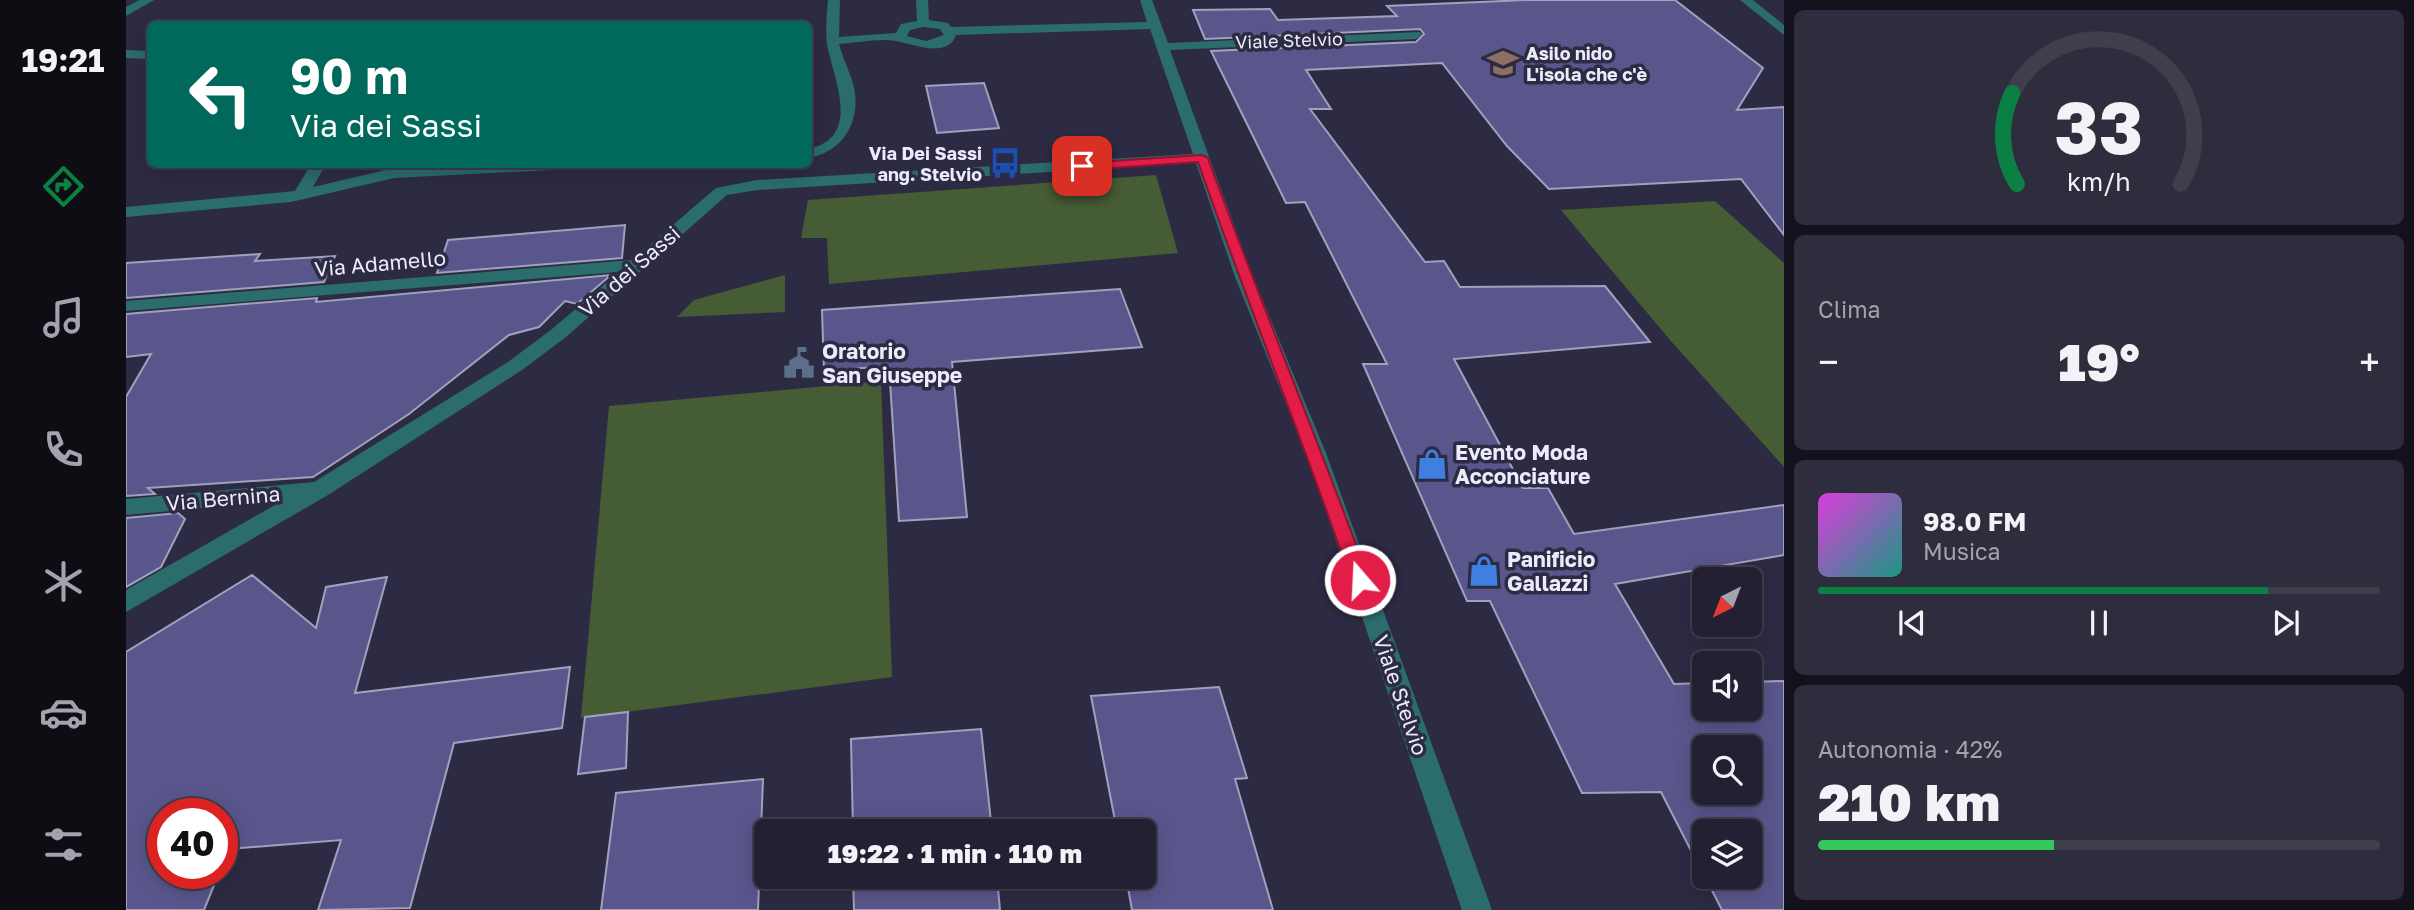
<!DOCTYPE html>
<html lang="it">
<meta charset="utf-8">
<style>
:root{--surface:#222032;--page:#2e2d3e;--text:#f1f3f6;--muted:#a2a3ac;--line:#3f3e4d;--accent:#0b8043}
body{margin:0;font-family:"Golos Text",sans-serif;background:var(--page);color:var(--text);height:100vh;display:flex;flex-direction:column;font-size:26px;white-space:nowrap}
*{box-sizing:border-box;margin:0}
p{font-size:23px;color:var(--muted)}
.icon{flex:none;width:38px;height:38px;fill:none;stroke:currentColor;stroke-width:2;stroke-linecap:round;stroke-linejoin:round}
.map{position:relative;flex:1;overflow:hidden}
.side{display:flex;flex-direction:column;gap:10px;padding:10px;background:#13121c;width:630px}
.side>*{flex:none}
.guide{position:absolute;left:21px;top:21px;width:665px;height:147px;border-radius:10px;box-shadow:0 4px 18px #0003,0 0 0 2px var(--line);background:#00695c;color:#fff;overflow:hidden}
.needle{width:46px;rotate:222deg}
.controls{position:absolute;left:1566px;top:567px;display:grid;gap:14px}
.controls a{display:grid;place-items:center;width:70px;height:70px;border-radius:10px;background:var(--surface);box-shadow:0 4px 18px #0003,0 0 0 2px var(--line);font-size:35px}
.speed{position:absolute;left:21px;top:798px;display:flex;gap:14px;font-size:35px;font-weight:700;text-align:center}
.speed>*{display:grid;place-content:center;width:91px;height:91px;border-radius:50%;background:var(--surface);box-shadow:0 4px 18px #0003,0 0 0 2px var(--line);line-height:1}
.speed .limit{border:10px solid #d22;background:#fff;color:#111}
.pin{position:absolute;display:grid;place-items:center;width:60px;height:60px;color:#fff;margin:-30px;border-radius:14px;box-shadow:0 4px 10px #0006}
.me{position:absolute;width:77px;margin:-38px;rotate:341deg;stroke-linejoin:round;filter:drop-shadow(0 0 5px #0008)}
.turn{display:flex;align-items:center;gap:24px;height:147px;padding:0 28px;font-size:32px}
.turn .icon{width:91px;height:91px;stroke-width:2.5}
.turn b{display:block;font-size:49px;line-height:60px}
.big{font-size:52px;font-weight:800;line-height:1.1}
.side .tile{flex:1;display:flex;flex-direction:column;justify-content:center;gap:10px;min-width:0;padding:0 24px;border-radius:10px;background:var(--page)}
.side .dial{align-items:center;gap:0}
.dial svg{height:182px;overflow:visible;fill:none;stroke:var(--line);stroke-width:7;stroke-linecap:round;text-anchor:middle}
.dial text{fill:var(--text);stroke:none}
.song{display:flex;align-items:center;gap:21px}
.cover{width:84px;height:84px;border-radius:10px;background:linear-gradient(135deg,hsl(300 70% 55%),hsl(170 70% 35%))}
.played{height:7px;border-radius:4px;background:linear-gradient(90deg,var(--accent) 80%,var(--line) 80%)}
.keys{display:flex;justify-content:space-around;direction:ltr}
.heat{display:flex;justify-content:space-between;align-items:center;font-size:38px;direction:ltr}
.charge{height:10px;border-radius:5px;background:linear-gradient(90deg,#34c759 42%,var(--line) 0)}
.trip{position:absolute;left:628px;top:819px;width:402px;height:70px;border-radius:10px;background:var(--surface);box-shadow:0 4px 18px #0003,0 0 0 2px var(--line);font-weight:800;line-height:70px;text-align:center}
main{display:flex;flex:1;min-height:0}
.dock{display:flex;flex-direction:column;width:126px;justify-content:space-around;align-items:center;background:#0e0d14;color:var(--muted)}
.dock .icon{width:49px;height:49px}
.dock .active{color:var(--accent)}
.dock b{font-size:32px;color:var(--text)}
.map>svg:first-child{display:block}
.green{fill:#465c34}
.building{fill:#59568c;stroke:#a1a1be;stroke-width:2;fill-rule:evenodd}
.lines{fill:none;stroke-linecap:round;stroke-linejoin:round}
.minor{fill:#2b6c6d;fill-rule:evenodd}
.route{fill:#e11d48;stroke:#92132f;stroke-width:2}
.labels{text-anchor:middle;dominant-baseline:central;stroke-width:7;stroke-linejoin:round;paint-order:stroke}
.far-street-label{font-size:18px;fill:#ecebfb;stroke:#2d2b43}
.far-poi-label{font-size:18px;font-weight:bold;fill:#ecebfb;stroke:#2d2b43;text-anchor:start}
.street-label{font-size:21px;fill:#ecebfb;stroke:#2d2b43}
.poi-label{font-size:21px;font-weight:bold;fill:#ecebfb;stroke:#2d2b43;text-anchor:start}
</style>
<main>
<nav class="dock">
<b>19:21</b>
<svg class="icon active" aria-label="directions" viewBox="0 0 24 24"><path d="M12 3l9 9-9 9-9-9zM9 14v-3h6M13 9l2 2-2 2"/></svg>
<svg class="icon" aria-label="music" viewBox="0 0 24 24"><path d="M9 18V5l10-2v13"/><circle cx="6" cy="18" r="3"/><circle cx="16" cy="16" r="3"/></svg>
<svg class="icon" aria-label="phone" viewBox="0 0 24 24"><path d="M5 4h4l2 5-3 2q2 4 5 5l2-3 5 2v4C11 20 4 13 5 4z"/></svg>
<svg class="icon" aria-label="climate" viewBox="0 0 24 24"><path d="M12 3v18M4 7l16 10M4 17L20 7"/></svg>
<svg class="icon" aria-label="car" viewBox="0 0 24 24"><path d="M5 17H2v-5l4-1 3-4h7l3 4 3 1v5h-3M9 17h6M6 11h13"/><circle cx="7" cy="17" r="2"/><circle cx="17" cy="17" r="2"/></svg>
<svg class="icon" aria-label="filters" viewBox="0 0 24 24"><path d="M4 7h16M4 17h16"/><circle cx="9" cy="7" r="2"/><circle cx="15" cy="17" r="2"/></svg>
</nav>
<div class="map">
<svg width="1658" height="910" viewBox="0 0 1658 910">
<rect width="100%" height="100%" fill="#2d2b43"/>
<path class="green" d="M1030 175 1052 253 703 284 701 238H675L682 200Z
M1589 201 1658 263V467L1544 340 1435 210Z
M659 275V312L551 317 568 300Z
M755 381 766 677 455 718 483 406Z"/>
<path class="building" d="M1401 0H1549L1637 68 1611 110 1658 107V235L1615 179 1423 189 1381 146 1316 63 1180 70 1205 109H1184L1299 262 1318 261 1334 287 1479 286 1524 342 1328 359 1397 488H1422L1448 534 1658 505V555L1489 584 1548 684 1578 683V709H1624V682L1658 681V910H1596L1579 877H1624V831H1578V876L1535 792 1456 793 1364 601H1341L1237 364H1261L1179 202 1160 203 1085 51 1290 42 1298 34 1294 29 1079 39 1067 10 1144 9 1152 20 1271 16 1261 6ZM1578 747H1624V793H1578Z
M858 83 873 128 811 133 800 86Z
M499 225 496 258 311 273 322 240Z
M134 254 129 261 209 256 198 282 0 298V263Z
M485 275 451 304 439 301 413 327 383 335 283 414 187 477 22 488 29 494 0 496V397L25 354 0 357V314L191 298 190 302Z
M994 289 1016 347 826 362 841 517 773 521 763 366 698 371 696 310Z
M52 513 59 519 35 567 0 587V518Z
M126 575 190 628 200 587 261 577 229 693 444 667 436 728 328 743 284 908 192 910 215 840 103 849 96 866V814H37V873H93L78 910H0V652Z
M1093 687 1121 778 1109 779 1147 910H1006L1000 877H1018V831H991L965 696Z
M502 712 500 768 452 774 459 717Z
M855 729 866 831H727L725 739Z
M637 779 632 910H475L490 793Z
M727 877H871L874 910H728Z"/>
<g class="lines">
<path class="minor" d="M13 0H28L0 16V7Z
M702 0H714L713 37 770 33 775 24 791 21 790 0H802L803 20 822 23 825 27 1021 22 1014 0H1026L1042 43 1294 32 1296 35 1290 39 1044 50 1127 277 1200 453 1366 910H1336L1180 453 1109 277 1070 163 631 190 601 195 440 337 396 370 202 495 0 612V590L156 501 0 515V499L188 482 382 362 426 329 493 272 0 311V301L506 260 590 188 631 180 1067 154 1024 29 830 35C822 59 787 44 770 41 753 38 731 43 713 44 717 59 724 72 728 87 735 122 717 152 682 158V149C738 138 706 75 701 44 699 30 701 14 702 0ZM797 27 814 29 818 35 800 41 781 36 784 30Z
M1614 0H1627L1658 25V35Z
M0 50 24 51V59L0 58Z
M185 164H200L187 187 268 168 452 164 445 169 268 178 165 202 0 217V207L169 191Z"/>
</g>
<path class="route" d="M1076 155 1082 158C1133 300 1192 439 1243 580L1241 585 1234 587 1225 580C1177 440 1121 302 1072 162L956 170 950 166 956 163Z"/>
<defs>
<symbol id="school-bare" viewBox="-9 -9 18 18"><path d="M0-5L7-2L0 1L-7-2ZM-4 1L0 2.5L4 1V4Q0 6-4 4Z" fill="#8d6e63" stroke="#2d2b43" stroke-width="2.5" paint-order="stroke"/></symbol>
<symbol id="bus-bare" viewBox="-9 -9 18 18"><path d="M-5-6H5V4H4V6H2V4H-2V6H-4V4H-5ZM-3.5-4V0h7V-4ZM-3.5 1.2v1.5H-2V1.2ZM2 1.2v1.5H3.5V1.2Z" fill="#1a4fb4" stroke="#2d2b43" stroke-width="2.5" paint-order="stroke"/></symbol>
<symbol id="civic-bare" viewBox="-9 -9 18 18"><path d="M-.6-6.5H3V-4.5H.6V-3L4-1V1h2V6H-6V1h2V-1L-.6-3ZM-1.2 2.5V6h2.4V2.5Z" fill="#5c6f8a" stroke="#2d2b43" stroke-width="2.5" paint-order="stroke"/></symbol>
<symbol id="shop-bare" viewBox="-9 -9 18 18"><path d="M-5-2.5h2.3a2.7 3.5 0 0 1 5.4 0H5L5.5 6h-11ZM-1.5-2.5h3a1.5 2.3 0 0 0-3 0Z" fill="#3f7fe0" stroke="#2d2b43" stroke-width="2.5" paint-order="stroke"/></symbol>
</defs>
<g fill-rule="evenodd">
<use href="#school-bare" x="1355" y="41" width="44" height="44"/>
<use href="#bus-bare" x="857" y="141" width="44" height="44"/>
<use href="#civic-bare" x="651" y="341" width="44" height="44"/>
<use href="#shop-bare" x="1284" y="442" width="44" height="44"/>
<use href="#shop-bare" x="1336" y="549" width="44" height="44"/>
</g>
<g class="labels">
<g class="far-street-label">
<text transform="translate(1163 40) rotate(-2)">Viale Stelvio</text>
</g>
<g class="far-poi-label">
<text x="1400" y="53">Asilo nido<tspan x="1400" dy="21">L'isola che c'è</tspan></text>
<text x="856" y="153" text-anchor="end">Via Dei Sassi<tspan x="856" dy="21">ang. Stelvio</tspan></text>
</g>
<g class="street-label">
<text transform="translate(254 263) rotate(-5)">Via Adamello</text>
<text transform="translate(503 271) rotate(-41)">Via dei Sassi</text>
<text transform="translate(97 498) rotate(-5)">Via Bernina</text>
<text transform="translate(1275 695) rotate(71)">Viale Stelvio</text>
</g>
<g class="poi-label">
<text x="696" y="351">Oratorio<tspan x="696" dy="24">San Giuseppe</tspan></text>
<text x="1329" y="452">Evento Moda<tspan x="1329" dy="24">Acconciature</tspan></text>
<text x="1381" y="559">Panificio<tspan x="1381" dy="24">Gallazzi</tspan></text>
</g>
</g>
</svg>
<div class="controls">
<a><svg class="needle" viewBox="-14 -14 28 28"><path d="M0-13l5 13h-10z" fill="#e53935"/><path d="M0 13l5-13h-10z" fill="#a2a3ac"/></svg></a>
<a><svg class="icon" aria-label="sound" viewBox="0 0 24 24"><path d="M4 9h4l5-4v14l-5-4H4zM17 9q2 3 0 6"/></svg></a>
<a><svg class="icon" aria-label="search" viewBox="0 0 24 24"><circle cx="10" cy="10" r="6"/><path d="M15 15l6 6"/></svg></a>
<a><svg class="icon" aria-label="layers" viewBox="0 0 24 24"><path d="M12 4l9 5-9 5-9-5zM3 14l9 5 9-5"/></svg></a>
</div>
<div class="speed"><div class="limit">40</div></div>
<div class="pin" style="left:956px;top:166px;background:#d93025"><svg class="icon" aria-label="arrive" viewBox="0 0 24 24"><path d="M6 21V4h12l-3 4 3 4H6"/></svg></div>
<svg class="me" style="left:1234px;top:580px" viewBox="-20 -20 40 40"><circle r="17" fill="#e11d48" stroke="#fff" stroke-width="3"/><path d="M0-11L8 9 0 5-8 9z" fill="#fff"/></svg>
<div class="trip">19:22 · 1 min · 110 m</div>
<div class="guide">
<div class="turn"><svg class="icon" aria-label="left" viewBox="0 0 24 24"><path d="M17 20v-9H6M10 6l-5 5 5 5"/></svg><div><b>90 m</b>Via dei Sassi</div></div>
</div>
</div>
<section class="side">
<div class="tile dial"><svg viewBox="0 0 100 80">
<path d="M14 69A42 42 0 1 1 86 69"/>
<path d="M14 69A42 42 0 0 1 12 29" stroke="#0b8043"/>
<text x="50" y="56" font-size="32" font-weight="700">33</text>
<text x="50" y="72" font-size="11">km/h</text>
</svg></div>
<div class="tile"><p>Clima</p>
<div class="heat"><a>−</a><b class="big">19°</b><a>+</a></div>
</div>
<div class="tile">
<div class="song"><i class="cover"></i><div><b>98.0 FM</b><p>Musica</p></div></div>
<div class="played"></div>
<div class="keys"><svg class="icon" aria-label="previous" viewBox="0 0 24 24"><path d="M18 5L8 12l10 7zM5 5v14"/></svg><svg class="icon" aria-label="pause" viewBox="0 0 24 24"><path d="M8 5v14M16 5v14"/></svg><svg class="icon" aria-label="next" viewBox="0 0 24 24"><path d="M6 5l10 7-10 7zM19 5v14"/></svg></div>
</div>
<div class="tile"><p>Autonomia · 42%</p><b class="big">210 km</b><div class="charge"></div></div>
</section>
</main>
